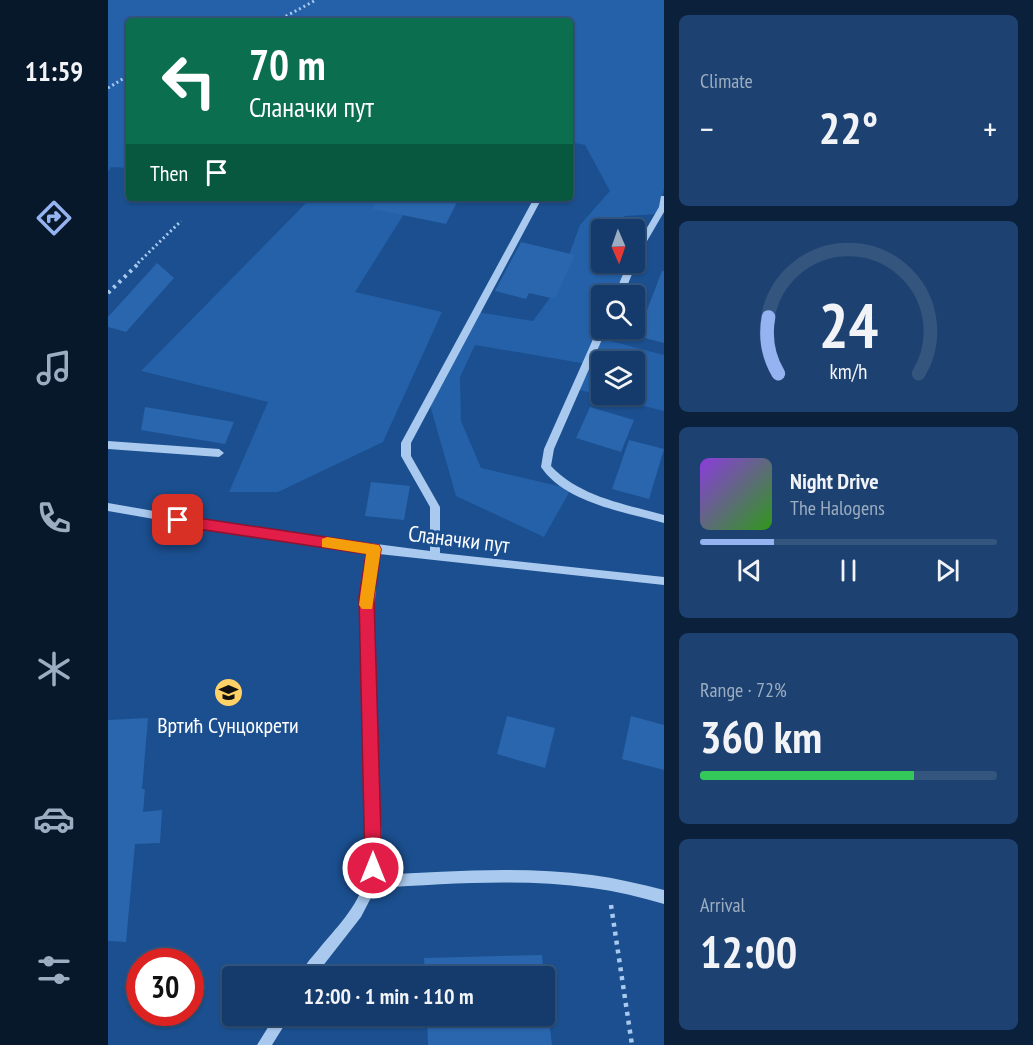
<!DOCTYPE html>
<meta charset="utf-8">
<style>
:root{--surface:#143b6b;--page:#1d4271;--text:#f1f3f6;--muted:#9dadc1;--line:#33557e;--accent:#95b2f1}
body{margin:0;font-family:"PT Sans Narrow",sans-serif;background:var(--page);color:var(--text);height:100vh;display:flex;flex-direction:column;font-size:22px;white-space:nowrap}
*{box-sizing:border-box;margin:0}
p{font-size:20px;color:var(--muted)}
.icon{flex:none;width:33px;height:33px;fill:none;stroke:currentColor;stroke-width:2;stroke-linecap:round;stroke-linejoin:round}
.map{position:relative;flex:1;overflow:hidden}
.side{display:flex;flex-direction:column;gap:15px;padding:15px;background:#0b203b;width:369px}
.side>*{flex:none}
.banner{position:absolute;left:18px;top:18px;width:447px;height:183px;border-radius:6px;box-shadow:0 2px 4px #0004,0 0 0 2px var(--line);background:#0b6e4f;color:#fff;overflow:hidden}
.needle{width:39px;rotate:178deg}
.buttons{position:absolute;left:483px;top:219px;display:grid;gap:12px}
.buttons a{display:grid;place-items:center;width:54px;height:54px;border-radius:6px;background:var(--surface);box-shadow:0 2px 4px #0004,0 0 0 2px var(--line);font-size:30px}
.speed{position:absolute;left:18px;top:948px;display:flex;gap:12px;font-size:30px;font-weight:700;text-align:center}
.speed>*{display:grid;place-content:center;width:78px;height:78px;border-radius:50%;background:var(--surface);box-shadow:0 2px 4px #0004,0 0 0 2px var(--line);line-height:1}
.speed .limit{border:9px solid #d22;background:#fff;color:#111}
.pin{position:absolute;display:grid;place-items:center;width:51px;height:51px;color:#fff;margin:-26px;border-radius:12px;box-shadow:0 3px 9px #0006}
.me{position:absolute;width:66px;margin:-33px;rotate:0deg;stroke-linejoin:round;filter:drop-shadow(0 0 4px #0008)}
.turn{display:flex;align-items:center;gap:21px;height:126px;padding:0 24px;font-size:27px}
.turn .icon{width:78px;height:78px;stroke-width:2.5}
.turn b{display:block;font-size:42px;line-height:51px}
.then{display:flex;align-items:center;height:57px;padding:0 24px;background:#0003;gap:12px;font-size:22px}
.big{font-size:45px;font-weight:700;line-height:1.1}
.side .card{flex:1;display:flex;flex-direction:column;justify-content:center;gap:9px;min-width:0;padding:0 21px;border-radius:9px;background:var(--page)}
.side .dial{align-items:center;gap:0}
.dial svg{height:156px;overflow:visible;fill:none;stroke:var(--line);stroke-width:7;stroke-linecap:round;text-anchor:middle}
.dial text{fill:var(--text);stroke:none}
.song{display:flex;align-items:center;gap:18px}
.cover{width:72px;height:72px;border-radius:9px;background:linear-gradient(135deg,hsl(270 70% 55%),hsl(110 70% 35%))}
.played{height:6px;border-radius:3px;background:linear-gradient(90deg,var(--accent) 25%,var(--line) 25%)}
.keys{display:flex;justify-content:space-around;direction:ltr}
.heat{display:flex;justify-content:space-between;align-items:center;font-size:33px;direction:ltr}
.charge{height:9px;border-radius:4px;background:linear-gradient(90deg,#34c759 72%,var(--line) 0)}
.trip{position:absolute;left:114px;top:966px;width:333px;height:60px;border-radius:6px;background:var(--surface);box-shadow:0 2px 4px #0004,0 0 0 2px var(--line);font-weight:700;line-height:60px;text-align:center}
main{display:flex;flex:1;min-height:0}
.tabs{display:flex;flex-direction:column;width:108px;justify-content:space-around;align-items:center;background:#08182b;color:var(--muted)}
.tabs .icon{width:42px;height:42px}
.tabs .selected{color:var(--accent)}
.tabs b{font-size:27px;color:var(--text)}
.map>svg:first-child{display:block}
.green{fill:#2461a8;fill-rule:evenodd}
.building{fill:#2a66ad}
.lines{fill:none;stroke-linecap:round;stroke-linejoin:round}
.path-far2{stroke:#a9c9ee;stroke-width:3;stroke-dasharray:2 3;stroke-linecap:butt}
.path-far1{stroke:#a9c9ee;stroke-width:4;stroke-dasharray:3 4.5;stroke-linecap:butt}
.path{stroke:#a9c9ee;stroke-width:4.5;stroke-dasharray:4 5;stroke-linecap:butt}
.minor{fill:#a9c9ee;fill-rule:evenodd}
.route{fill:#e11d48;stroke:#92132f;stroke-width:1.5}
.slow{fill:#f59e0b}
.labels{text-anchor:middle;dominant-baseline:central;stroke-width:6;stroke-linejoin:round;paint-order:stroke}
.street-label{font-size:22px;fill:#fff;stroke:#1b4f8f}
.poi-label{font-size:22px;fill:#fff;stroke:#1b4f8f}
</style>
<main>
<nav class="tabs">
<b>11:59</b>
<svg class="icon selected" aria-label="directions" viewBox="0 0 24 24"><path d="M12 3l9 9-9 9-9-9zM9 14v-3h6M13 9l2 2-2 2"/></svg>
<svg class="icon" aria-label="music" viewBox="0 0 24 24"><path d="M9 18V5l10-2v13"/><circle cx="6" cy="18" r="3"/><circle cx="16" cy="16" r="3"/></svg>
<svg class="icon" aria-label="phone" viewBox="0 0 24 24"><path d="M5 4h4l2 5-3 2q2 4 5 5l2-3 5 2v4C11 20 4 13 5 4z"/></svg>
<svg class="icon" aria-label="climate" viewBox="0 0 24 24"><path d="M12 3v18M4 7l16 10M4 17L20 7"/></svg>
<svg class="icon" aria-label="car" viewBox="0 0 24 24"><path d="M5 17H2v-5l4-1 3-4h7l3 4 3 1v5h-3M9 17h6M6 11h13"/><circle cx="7" cy="17" r="2"/><circle cx="17" cy="17" r="2"/></svg>
<svg class="icon" aria-label="filters" viewBox="0 0 24 24"><path d="M4 7h16M4 17h16"/><circle cx="9" cy="7" r="2"/><circle cx="15" cy="17" r="2"/></svg>
</nav>
<div class="map">
<svg width="556" height="1045" viewBox="0 0 556 1045">
<rect width="100%" height="100%" fill="#1b4f8f"/>
<path class="green" d="M0 0H556V188L550 214 516 216 513 229 494 230V262L525 263 510 295 494 296 491 338 556 355V411L468 389 479 364 367 345 352 377 353 421 373 468 463 489 436 537 348 496 320 398 369 312 425 321 449 288 472 225 502 191 477 145 462 142V21H21V168L3 167 0 172ZM494 362H526V394H494Z
M195 198H306L247 292 334 312 275 442 170 492H121L160 402 33 371 199 202Z"/>
<path class="building" d="M267 198H351L338 224 265 209Z
M413 242 467 255 447 299 421 293 418 299 387 291Z
M49 263 66 278 18 332 0 327V317Z
M554 271H556V343L529 336Z
M37 407 126 422 117 444 33 430Z
M482 407 526 420 513 452 468 438Z
M521 440 556 449 541 499 504 489Z
M263 482 302 486 296 520 257 516Z
M399 716 447 728 437 768 389 754Z
M523 716 556 725V770L514 759Z
M40 718 34 789H37L35 812 54 810 52 843 27 844 18 942 0 941V720Z
M434 955 436 976H317L316 958Z
M436 979 444 1045H320L319 1016H436Z"/>
<g class="lines">
<path class="path-far2" d="M169 21 208 0
M0 88 21 75
M30 263 73 221"/>
<path class="path-far1" d="M0 293 32 262"/>
<path class="path" d="M503 905 524 1045"/>
<path class="minor" d="M553 196H556V212L528 260 529 262 515 296H506L520 262H526V250L551 207Z
M426 198H434L303 443V456L332 507V553L556 577V585L271 554C262 626 266 697 269 770 271 804 277 841 271 875 342 871 413 866 484 875 508 878 532 884 556 890V904C532 897 508 891 484 888 412 878 339 884 268 888L253 917 207 976H192C195 967 203 958 210 950 227 929 250 907 257 879 266 844 258 805 257 770 254 697 250 625 260 552L138 535 0 511V503L138 527 322 551V507L293 456V443Z
M494 325V328H499L446 449 443 466C472 497 517 504 556 515V523C517 512 457 503 433 467L436 449 490 328Z
M0 441 111 449 116 453 111 457 0 449Z
M167 1016H182L164 1045H149Z"/>
</g>
<path class="route" d="M70 515 271 545 273 549 266 597 274 868 271 874 265 876 259 874 257 868 251 597 258 554 70 526 63 520Z"/>
<path class="slow" d="M219 537 271 545 273 549 264 609H254L251 605 258 554 214 547V539Z"/>
<defs>
<symbol id="school-disc" viewBox="-11 -11 22 22"><circle r="9.5" fill="#ffd166" stroke="#1b4f8f"/><path d="M0-5L7-2L0 1L-7-2ZM-4 1L0 2.5L4 1V4Q0 6-4 4Z" fill="#111"/></symbol>
</defs>
<g fill-rule="evenodd">
<use href="#school-disc" x="104" y="676" width="33" height="33"/>
</g>
<g class="labels">
<g class="street-label">
<text transform="translate(351 539) rotate(7)">Сланачки пут</text>
</g>
<g class="poi-label">
<text x="120" y="725">Вртић Сунцокрети</text>
</g>
</g>
</svg>
<div class="buttons">
<a><svg class="needle" viewBox="-14 -14 28 28"><path d="M0-13l5 13h-10z" fill="#e53935"/><path d="M0 13l5-13h-10z" fill="#9dadc1"/></svg></a>
<a><svg class="icon" aria-label="search" viewBox="0 0 24 24"><circle cx="10" cy="10" r="6"/><path d="M15 15l6 6"/></svg></a>
<a><svg class="icon" aria-label="layers" viewBox="0 0 24 24"><path d="M12 4l9 5-9 5-9-5zM3 14l9 5 9-5"/></svg></a>
</div>
<div class="speed"><div class="limit">30</div></div>
<div class="pin" style="left:70px;top:520px;background:#d93025"><svg class="icon" aria-label="arrive" viewBox="0 0 24 24"><path d="M6 21V4h12l-3 4 3 4H6"/></svg></div>
<svg class="me" style="left:265px;top:868px" viewBox="-20 -20 40 40"><circle r="17" fill="#e11d48" stroke="#fff" stroke-width="3"/><path d="M0-11L8 9 0 5-8 9z" fill="#fff"/></svg>
<div class="trip">12:00 · 1 min · 110 m</div>
<div class="banner">
<div class="turn"><svg class="icon" aria-label="left" viewBox="0 0 24 24"><path d="M17 20v-9H6M10 6l-5 5 5 5"/></svg><div><b>70 m</b>Сланачки пут</div></div>
<div class="then">Then<svg class="icon" aria-label="arrive" viewBox="0 0 24 24"><path d="M6 21V4h12l-3 4 3 4H6"/></svg></div>
</div>
</div>
<section class="side">
<div class="card"><p>Climate</p>
<div class="heat"><a>−</a><b class="big">22°</b><a>+</a></div>
</div>
<div class="card dial"><svg viewBox="0 0 100 80">
<path d="M14 69A42 42 0 1 1 86 69"/>
<path d="M14 69A42 42 0 0 1 9 40" stroke="#95b2f1"/>
<text x="50" y="56" font-size="32" font-weight="700">24</text>
<text x="50" y="72" font-size="11">km/h</text>
</svg></div>
<div class="card">
<div class="song"><i class="cover"></i><div><b>Night Drive</b><p>The Halogens</p></div></div>
<div class="played"></div>
<div class="keys"><svg class="icon" aria-label="previous" viewBox="0 0 24 24"><path d="M18 5L8 12l10 7zM5 5v14"/></svg><svg class="icon" aria-label="pause" viewBox="0 0 24 24"><path d="M8 5v14M16 5v14"/></svg><svg class="icon" aria-label="next" viewBox="0 0 24 24"><path d="M6 5l10 7-10 7zM19 5v14"/></svg></div>
</div>
<div class="card"><p>Range · 72%</p><b class="big">360 km</b><div class="charge"></div></div>
<div class="card"><p>Arrival</p><b class="big">12:00</b></div>
</section>
</main>
